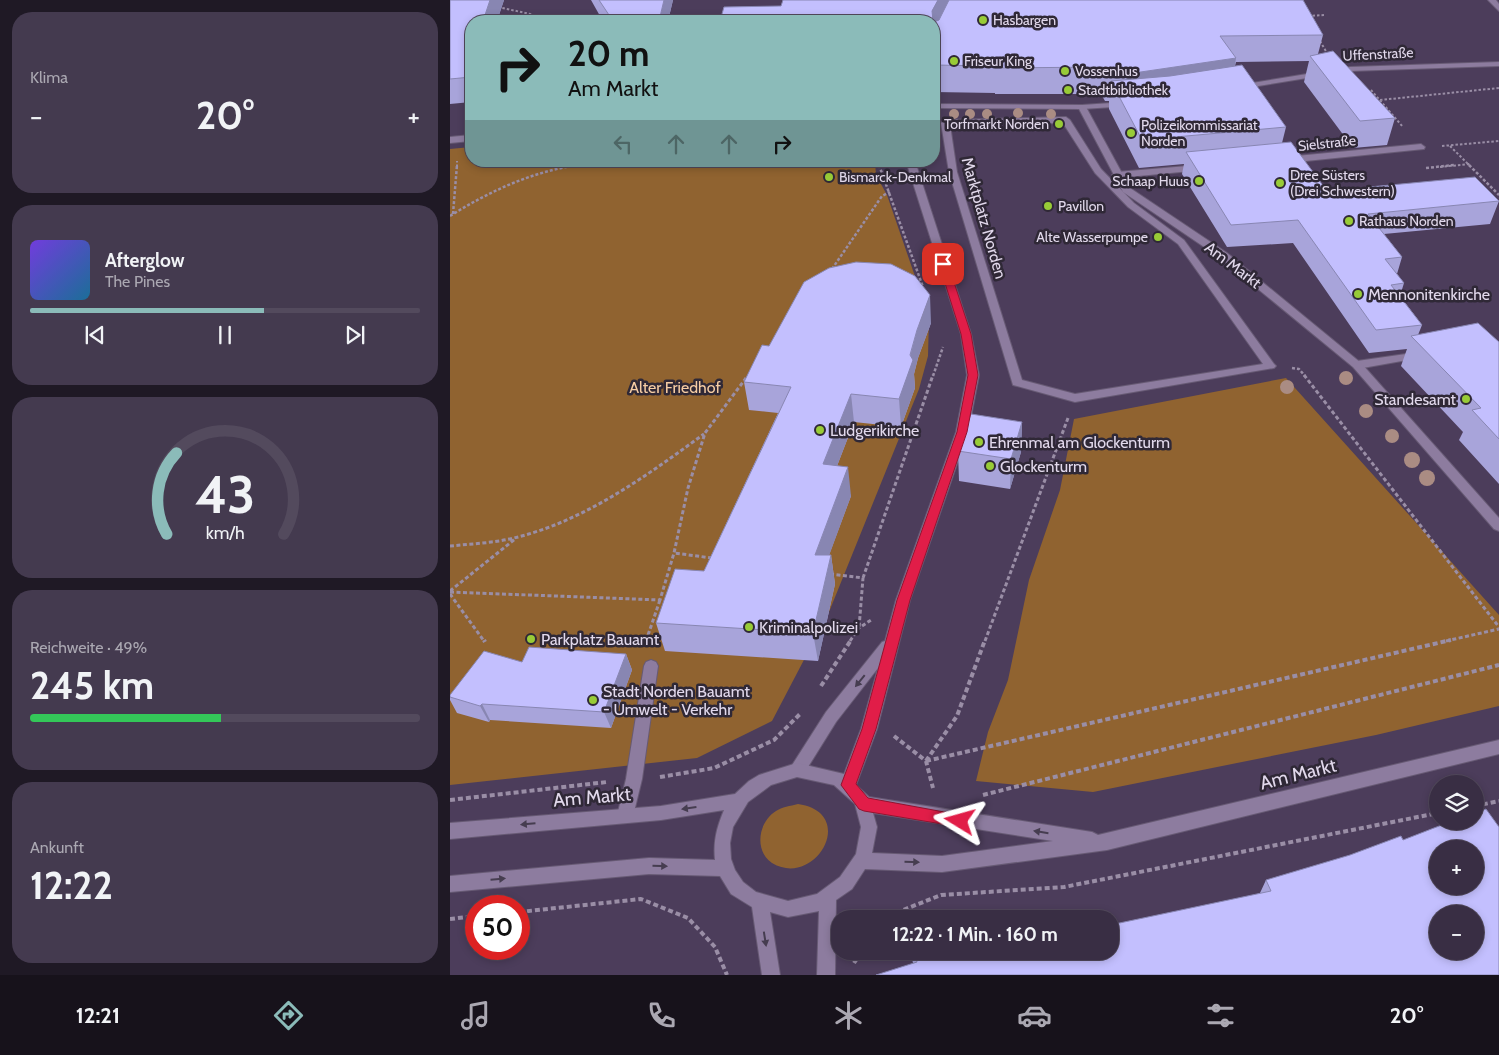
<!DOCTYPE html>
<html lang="de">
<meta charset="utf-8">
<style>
:root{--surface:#392e44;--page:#443a4f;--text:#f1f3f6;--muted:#aba8b2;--line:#534a5d;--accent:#8bbbb9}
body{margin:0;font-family:Cabin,sans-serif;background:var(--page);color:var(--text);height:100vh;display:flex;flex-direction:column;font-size:19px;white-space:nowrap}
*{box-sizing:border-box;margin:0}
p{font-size:16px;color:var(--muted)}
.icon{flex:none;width:28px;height:28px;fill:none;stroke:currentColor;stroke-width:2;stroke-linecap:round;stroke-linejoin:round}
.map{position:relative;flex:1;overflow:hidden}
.side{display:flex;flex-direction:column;gap:12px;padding:12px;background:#1f1925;width:450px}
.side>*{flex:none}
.hud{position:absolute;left:15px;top:15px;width:475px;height:152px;border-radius:20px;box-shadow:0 2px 8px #0003,0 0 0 1px var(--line);background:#8bbbb9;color:#111;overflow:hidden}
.controls{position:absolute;left:979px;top:775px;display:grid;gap:10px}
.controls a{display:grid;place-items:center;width:55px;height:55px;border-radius:50%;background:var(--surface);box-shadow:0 2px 8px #0003,0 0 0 1px var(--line);font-size:25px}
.speed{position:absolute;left:15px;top:895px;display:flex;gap:10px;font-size:25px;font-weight:700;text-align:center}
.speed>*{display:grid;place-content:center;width:65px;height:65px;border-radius:50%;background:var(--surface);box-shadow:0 2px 8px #0003,0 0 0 1px var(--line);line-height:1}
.speed .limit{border:8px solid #d22;background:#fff;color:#111}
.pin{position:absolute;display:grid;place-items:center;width:42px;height:42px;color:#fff;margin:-21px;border-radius:10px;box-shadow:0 2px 8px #0006}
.me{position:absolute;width:55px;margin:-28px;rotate:278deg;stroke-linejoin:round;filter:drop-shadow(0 0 4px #0008)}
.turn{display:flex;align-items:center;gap:18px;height:105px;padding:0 20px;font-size:22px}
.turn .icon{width:65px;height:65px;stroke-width:2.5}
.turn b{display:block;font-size:35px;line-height:42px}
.lanes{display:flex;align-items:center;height:48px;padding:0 20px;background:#0003;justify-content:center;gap:25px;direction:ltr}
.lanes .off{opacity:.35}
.big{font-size:38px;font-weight:700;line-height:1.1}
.side .tile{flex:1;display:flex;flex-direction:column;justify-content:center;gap:8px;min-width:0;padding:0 18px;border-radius:20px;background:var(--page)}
.side .dial{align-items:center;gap:0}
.dial svg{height:130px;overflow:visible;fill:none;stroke:var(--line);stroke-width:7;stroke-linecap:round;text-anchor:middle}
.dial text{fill:var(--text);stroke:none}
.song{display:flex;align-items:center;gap:15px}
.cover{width:60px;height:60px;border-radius:8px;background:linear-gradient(135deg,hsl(260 70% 55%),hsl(200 70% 35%))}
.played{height:5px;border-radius:2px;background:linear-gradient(90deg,var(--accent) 60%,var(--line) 60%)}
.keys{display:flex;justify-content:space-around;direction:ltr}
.heat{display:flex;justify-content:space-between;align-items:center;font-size:28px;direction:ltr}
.charge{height:8px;border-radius:4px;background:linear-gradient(90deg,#34c759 49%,var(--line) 0)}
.trip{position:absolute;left:381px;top:910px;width:288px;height:50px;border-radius:20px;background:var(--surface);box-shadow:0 2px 8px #0003,0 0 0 1px var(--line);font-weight:700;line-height:50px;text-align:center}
.tab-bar{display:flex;height:80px;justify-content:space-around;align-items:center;background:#17121b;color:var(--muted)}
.tab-bar .icon{width:35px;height:35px}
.tab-bar .on{color:var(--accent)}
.tab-bar b{font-size:22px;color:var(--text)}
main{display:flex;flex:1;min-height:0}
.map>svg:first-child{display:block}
.green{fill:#906330}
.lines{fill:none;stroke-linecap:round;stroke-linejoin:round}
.service-casing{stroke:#675a74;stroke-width:2}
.pedestrian-casing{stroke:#675a74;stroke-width:2}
.minor-casing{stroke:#675a74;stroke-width:2}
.tertiary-casing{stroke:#675a74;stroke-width:2}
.secondary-casing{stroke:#675a74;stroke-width:2}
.path-far3{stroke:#9a8ea6;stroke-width:2;stroke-dasharray:2.5 2;stroke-linecap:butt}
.path-far2{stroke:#9a8ea6;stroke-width:2.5;stroke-dasharray:3 2;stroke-linecap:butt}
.path-far1{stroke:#9a8ea6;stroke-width:3;stroke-dasharray:4 2.5;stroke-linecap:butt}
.path{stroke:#9a8ea6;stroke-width:4;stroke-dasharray:5 3;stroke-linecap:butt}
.service{fill:#8d7c9f;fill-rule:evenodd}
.pedestrian{fill:#8d7c9f;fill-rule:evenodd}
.minor{fill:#8d7c9f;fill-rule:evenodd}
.tertiary{fill:#8d7c9f;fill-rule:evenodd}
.secondary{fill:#8d7c9f;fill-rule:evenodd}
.tree{fill:#aa8c83}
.wall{fill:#a8a4da}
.shaded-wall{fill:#8886b2}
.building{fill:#c3bffe;stroke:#8886b2;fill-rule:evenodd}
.oneway{fill:#463d50}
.route{fill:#e11d48;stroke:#92132f}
.poi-dot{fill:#98cb37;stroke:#2f2836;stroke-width:2}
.labels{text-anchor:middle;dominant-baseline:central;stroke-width:5;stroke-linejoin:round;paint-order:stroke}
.far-poi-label{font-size:14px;fill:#e2d9ec;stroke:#2f2836;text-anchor:start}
.far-street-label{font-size:14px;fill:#e2d9ec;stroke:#2f2836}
.street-label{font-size:16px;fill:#e2d9ec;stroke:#2f2836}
.poi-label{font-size:16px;fill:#e2d9ec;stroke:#2f2836;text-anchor:start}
.park-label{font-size:16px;fill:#f6cda4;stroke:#2f2836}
.near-street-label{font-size:19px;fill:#e2d9ec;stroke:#2f2836}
</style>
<main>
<section class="side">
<div class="tile"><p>Klima</p>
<div class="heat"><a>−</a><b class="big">20°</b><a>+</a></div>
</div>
<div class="tile">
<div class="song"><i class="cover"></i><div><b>Afterglow</b><p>The Pines</p></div></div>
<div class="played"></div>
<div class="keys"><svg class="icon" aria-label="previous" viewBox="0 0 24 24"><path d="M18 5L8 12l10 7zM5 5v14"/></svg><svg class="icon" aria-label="pause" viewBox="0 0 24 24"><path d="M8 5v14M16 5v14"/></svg><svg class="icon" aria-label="next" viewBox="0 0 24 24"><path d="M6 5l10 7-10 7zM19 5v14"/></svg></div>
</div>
<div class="tile dial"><svg viewBox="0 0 100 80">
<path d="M14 69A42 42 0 1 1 86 69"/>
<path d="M14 69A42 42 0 0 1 20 19" stroke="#8bbbb9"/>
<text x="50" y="56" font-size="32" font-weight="700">43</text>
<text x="50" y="72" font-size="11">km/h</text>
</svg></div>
<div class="tile"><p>Reichweite · 49%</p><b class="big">245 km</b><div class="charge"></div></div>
<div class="tile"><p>Ankunft</p><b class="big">12:22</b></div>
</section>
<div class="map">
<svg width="1049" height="975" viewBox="0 0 1049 975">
<rect width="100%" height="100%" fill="#4c3d5b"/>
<path class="green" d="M21 147V161L425 162 426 175 437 195 479 317 478 356 469 389 379 612 322 721 247 758 0 785V149Z
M836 378 1049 615V706L926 735 643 792 526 781 538 732 558 680 579 580 610 490 624 419Z
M348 804C409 813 365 889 322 863 304 851 308 822 326 811 332 807 340 806 348 804Z"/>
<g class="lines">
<defs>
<path id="service" d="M1038 0H1046L1049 4V11Z
M971 144 975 147 974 149 836 163 832 160 836 157Z
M749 165 753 168 752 170 667 178 662 175 667 172Z
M970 352 976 355 974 357 907 369 901 365 907 361Z
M201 660 206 662 208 666 192 779 183 816 181 821 175 823 169 821 167 816 176 779 194 666 196 662Z"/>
<path id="pedestrian" d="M616 117 620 120 651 169 684 203 734 240 824 364 826 366 824 368 625 402 563 385 499 172 491 123 495 120ZM613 123 645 173 678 207 728 244 813 364 625 394 572 380 507 172 500 125Z"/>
<path id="minor" d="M629 105 636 107 680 188 777 253 911 363 1049 518V531L1044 529 903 367 769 257 673 192 628 107Z
M21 135V141L0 143V137Z"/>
<path id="tertiary" d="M1049 62V66L900 71 790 89 786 87 790 85 900 67Z
M676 102H679V106L632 109 484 108V104L632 105Z
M456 161H465L521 334 529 375 518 432 460 600 427 729 406 785 404 790 398 792 392 790 390 785 411 729 428 668 386 722 353 775 347 777 341 775 339 770 376 712 432 642 435 641 446 600 506 432 517 375 511 334Z"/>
<path id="secondary" d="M1049 740V754L657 850 492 872 415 869 402 889 386 900 385 975H367L369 911 338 917 320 912 330 975H312L302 907 281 894 270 876 199 874 0 892V876L199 858 265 860C263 841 267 827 274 810L211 820 0 839V823L211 806 285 794 299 781 309 775 347 763 394 774 419 797 642 832 648 835ZM347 777 384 785 405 804 411 827 406 854 390 877 367 894 338 901 306 892 293 882 285 870 281 859 280 843 283 827 298 802 321 785ZM423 813 603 841 492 856 422 853 427 827Z"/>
</defs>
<use href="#service" class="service-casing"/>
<use href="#pedestrian" class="pedestrian-casing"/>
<use href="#minor" class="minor-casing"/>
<use href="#tertiary" class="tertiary-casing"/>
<use href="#secondary" class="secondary-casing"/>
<path class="path-far3" d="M48 7 80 14 93 21
M858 16 875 15
M870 41 877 53
M921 90 953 127
M930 100 1049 88
M992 146 1049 141
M1000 146 1021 167
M102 161V167
M427 161 429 167
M7 167V161
M119 167 158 161
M990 167 1020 164"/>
<path class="path-far2" d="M102 165V170
M429 165 473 287
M1019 165 1049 195
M976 168 1004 165
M3 214 7 165
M0 216C40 191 81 172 128 165
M382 269 432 196 440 192
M842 368 849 369 855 376
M483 376 493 347"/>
<path class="path-far1" d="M854 375 1049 627
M0 546C21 544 43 543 64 538 135 521 196 476 254 434
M262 558 224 553 238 488 255 433 296 378
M380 574 413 578 409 628
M413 578 483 375
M0 591 65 539
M0 592 210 600 224 553
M0 594 34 641
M196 641 210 600
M400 641 409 628 421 620
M535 641 618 418
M996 641 1049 629"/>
<path class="path" d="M34 640 35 642
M195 644 196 640
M371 686 401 640
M444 736 476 761 483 788
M476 761 1001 640
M476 761 507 716 535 640
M210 777 264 768 324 740 351 713
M533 795 1049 665
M0 800 157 782
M1025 806 1049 801
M69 912 191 899 238 918 265 947 277 975
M0 919 26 916
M441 919 448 912 491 895 614 887 988 813
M404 963 412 951"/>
<use href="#service" class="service"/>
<use href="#pedestrian" class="pedestrian"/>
<use href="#minor" class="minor"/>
<use href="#tertiary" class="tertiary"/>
<use href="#secondary" class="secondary"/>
</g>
<g class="tree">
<circle cx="568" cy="113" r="5"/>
<circle cx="504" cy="114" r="5"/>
<circle cx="520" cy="114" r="5"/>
<circle cx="537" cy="114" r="5"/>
<circle cx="601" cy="114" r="5"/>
<circle cx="896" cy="378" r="7"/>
<circle cx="837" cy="387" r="7"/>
<circle cx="916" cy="411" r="7"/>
<circle cx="942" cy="436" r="7"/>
<circle cx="962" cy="460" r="8"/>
<circle cx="977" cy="478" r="8"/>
</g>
<path class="wall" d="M0 0H54L47 21H21V102L0 104Z
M141 0H223L218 21 150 16Z
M484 21 873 35 868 54 945 118 937 145 903 148 854 82 859 61 786 62 785 66 836 127 832 143 877 191 1049 201 1040 224 934 234 952 257 947 274 954 283 950 296 972 325 968 335 1049 342V484L1009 440 1013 432 951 366 957 349 919 353 843 243 777 247 732 174 734 164 689 168 659 109V101H655L651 94H545V93L484 92Z
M481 323 468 358 464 374 465 388 451 427 404 422 387 466 401 496 379 555H381L385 584 368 661 215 651 206 623 254 571 328 413 299 410 294 382 319 346Z
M572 422 571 452 560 489 509 481 508 451Z
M176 654 182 670 161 728 40 720 39 722 7 713 0 700V695L72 662Z
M816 880 1049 975 463 963 462 959 461 951H660L810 893Z"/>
<path class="shaded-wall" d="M40 0H54L47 21H33Z
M214 0H223L218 21H209Z
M488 0H502L484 34V21H482V11Z
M786 58 782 85 674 101 677 74Z
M480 295 481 323 468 358 464 374 465 388 451 427 449 399 467 330Z
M401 394 404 422 377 492 373 464Z
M572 422 571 452 560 489 561 459Z
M398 467 401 496 369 583 365 555Z
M381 555 385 584 368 661 363 633Z
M176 654 182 670 161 728 154 712Z
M32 704 40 720 39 722 30 706Z"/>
<path class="building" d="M0 0H40L33 21H21V77L0 79Z
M149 0H214L209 21H89L159 15Z
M333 0H488L482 11 483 21H270L274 7 331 6Z
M499 0H853L873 35 770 36 786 58 677 74H657L653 67 545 68V66L484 65V22L489 20Z
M883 51 945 118 910 121 860 56Z
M792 65 836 127 692 140 661 81 720 76Z
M841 142 877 191 1025 177 1049 201 918 214 952 257 935 259 954 283 941 285 972 325 926 330 848 220 781 225 736 152Z
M406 262 441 264 465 276 480 295 467 330 460 355 463 360 449 399 401 394 373 464 398 467 365 555H381L363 633 206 623 225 569 254 571 341 387 294 382 312 345 319 346 354 282 379 268Z
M1028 323 1049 342V439L1022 410 1031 408 961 336Z
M521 414 572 422 561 459 508 451Z
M79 647 176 654 154 712 32 704 30 706 0 697V695L34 651 72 662Z
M1036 809 1049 827V975H426L467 962 464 951H660V925L821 891 816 880 900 855 951 836 953 840 1002 821H1025V813ZM988 849H1025V886H988ZM988 914H1025V951H988Z"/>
<defs><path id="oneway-solid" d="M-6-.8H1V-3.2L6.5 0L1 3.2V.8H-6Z" transform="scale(1.25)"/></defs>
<g class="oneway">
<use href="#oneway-solid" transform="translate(410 681) rotate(129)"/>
<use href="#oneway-solid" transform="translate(239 808) rotate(172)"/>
<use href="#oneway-solid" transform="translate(78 824) rotate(175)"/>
<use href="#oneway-solid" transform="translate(591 832) rotate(-171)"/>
<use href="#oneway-solid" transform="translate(462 862) rotate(2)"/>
<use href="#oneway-solid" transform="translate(210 866) rotate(1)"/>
<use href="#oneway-solid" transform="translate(48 879) rotate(-5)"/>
<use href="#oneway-solid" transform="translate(315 939) rotate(81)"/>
</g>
<path class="route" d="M493 261 498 264 521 334 528 375 517 432 460 600 426 729 406 784 418 798 516 816 518 821 516 825 510 827 414 811 409 809 391 785 412 729 447 600 507 432 518 375 511 334 489 264Z"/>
<g class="poi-dot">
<circle cx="533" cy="20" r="5"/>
<circle cx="504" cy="61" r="5"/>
<circle cx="615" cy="71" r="5"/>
<circle cx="618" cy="90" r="5"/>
<circle cx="609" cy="124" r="5"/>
<circle cx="681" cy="133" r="5"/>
<circle cx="379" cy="177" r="5"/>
<circle cx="749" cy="181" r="5"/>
<circle cx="830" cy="183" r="5"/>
<circle cx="598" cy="206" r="5"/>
<circle cx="899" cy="221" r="5"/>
<circle cx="708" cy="237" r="5"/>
<circle cx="908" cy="294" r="5"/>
<circle cx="1016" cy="399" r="5"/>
<circle cx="370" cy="430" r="5"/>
<circle cx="529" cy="442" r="5"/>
<circle cx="540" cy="466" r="5"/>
<circle cx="299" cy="627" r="5"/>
<circle cx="81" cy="639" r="5"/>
<circle cx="143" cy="700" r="5"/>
</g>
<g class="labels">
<g class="far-poi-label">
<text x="543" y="20">Hasbargen</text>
<text x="514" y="61">Friseur King</text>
<text x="625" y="71">Vossenhus</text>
<text x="628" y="90">Stadtbibliothek</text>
<text x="599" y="124" text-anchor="end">Torfmarkt Norden</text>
<text x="691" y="125">Polizeikommissariat<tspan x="691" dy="16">Norden</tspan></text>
<text x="840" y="175">Dree Süsters<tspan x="840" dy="16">(Drei Schwestern)</tspan></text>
<text x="389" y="177">Bismarck-Denkmal</text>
<text x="739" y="181" text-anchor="end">Schaap Huus</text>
<text x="608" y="206">Pavillon</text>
<text x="909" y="221">Rathaus Norden</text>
<text x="698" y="237" text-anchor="end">Alte Wasserpumpe</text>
</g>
<g class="far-street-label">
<text transform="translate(928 54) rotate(-3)">Uffenstraße</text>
<text transform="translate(877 143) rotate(-6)">Sielstraße</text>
</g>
<g class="street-label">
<text transform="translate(534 218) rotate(74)">Marktplatz Norden</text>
<text transform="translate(783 265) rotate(37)">Am Markt</text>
</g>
<g class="poi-label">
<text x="918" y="294">Mennonitenkirche</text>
<text x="1006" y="399" text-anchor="end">Standesamt</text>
<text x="380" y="430">Ludgerikirche</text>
<text x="539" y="442">Ehrenmal am Glockenturm</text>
<text x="550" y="466">Glockenturm</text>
<text x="309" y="627">Kriminalpolizei</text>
<text x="91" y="639">Parkplatz Bauamt</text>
<text x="153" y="691">Stadt Norden Bauamt<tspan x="153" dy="18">- Umwelt - Verkehr</tspan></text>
</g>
<g class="park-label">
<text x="225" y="387">Alter Friedhof</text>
</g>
<g class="near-street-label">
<text transform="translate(848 774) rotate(-14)">Am Markt</text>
<text transform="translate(142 797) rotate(-5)">Am Markt</text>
</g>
</g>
</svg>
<div class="controls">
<a><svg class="icon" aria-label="layers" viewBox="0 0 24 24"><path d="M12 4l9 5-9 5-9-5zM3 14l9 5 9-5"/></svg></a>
<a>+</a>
<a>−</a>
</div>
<div class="speed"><div class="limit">50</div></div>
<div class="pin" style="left:493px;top:264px;background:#d93025"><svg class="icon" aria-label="arrive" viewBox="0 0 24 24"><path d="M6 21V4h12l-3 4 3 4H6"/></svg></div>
<svg class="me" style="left:510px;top:821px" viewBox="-20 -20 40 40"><path d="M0-17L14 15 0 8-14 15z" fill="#e11d48" stroke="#fff" stroke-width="4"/></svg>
<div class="trip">12:22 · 1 Min. · 160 m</div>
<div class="hud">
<div class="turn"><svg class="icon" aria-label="right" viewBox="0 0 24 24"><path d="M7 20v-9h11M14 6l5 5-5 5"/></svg><div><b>20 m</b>Am Markt</div></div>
<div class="lanes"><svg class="icon off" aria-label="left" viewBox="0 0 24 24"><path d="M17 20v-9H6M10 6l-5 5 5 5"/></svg><svg class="icon off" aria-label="ahead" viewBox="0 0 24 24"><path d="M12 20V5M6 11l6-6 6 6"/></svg><svg class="icon off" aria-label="ahead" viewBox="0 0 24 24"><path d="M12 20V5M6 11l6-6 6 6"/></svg><svg class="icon" aria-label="right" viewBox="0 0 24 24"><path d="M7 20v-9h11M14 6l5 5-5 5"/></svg></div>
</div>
</div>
</main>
<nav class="tab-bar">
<b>12:21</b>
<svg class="icon on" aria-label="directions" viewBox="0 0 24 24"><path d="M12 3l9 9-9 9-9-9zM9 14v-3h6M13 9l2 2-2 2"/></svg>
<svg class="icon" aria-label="music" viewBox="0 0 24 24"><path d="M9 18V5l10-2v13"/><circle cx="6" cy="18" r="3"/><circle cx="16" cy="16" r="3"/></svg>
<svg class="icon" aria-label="phone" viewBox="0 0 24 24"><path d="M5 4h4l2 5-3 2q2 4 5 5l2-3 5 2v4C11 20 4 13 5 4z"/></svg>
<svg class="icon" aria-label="climate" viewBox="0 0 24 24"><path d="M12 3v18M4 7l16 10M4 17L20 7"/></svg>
<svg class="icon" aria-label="car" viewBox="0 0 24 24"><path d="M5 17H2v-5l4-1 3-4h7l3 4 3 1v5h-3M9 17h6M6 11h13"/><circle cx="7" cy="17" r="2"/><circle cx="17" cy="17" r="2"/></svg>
<svg class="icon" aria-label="filters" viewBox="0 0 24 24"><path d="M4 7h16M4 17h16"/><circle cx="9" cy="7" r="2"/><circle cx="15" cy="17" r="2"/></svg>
<b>20°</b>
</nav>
